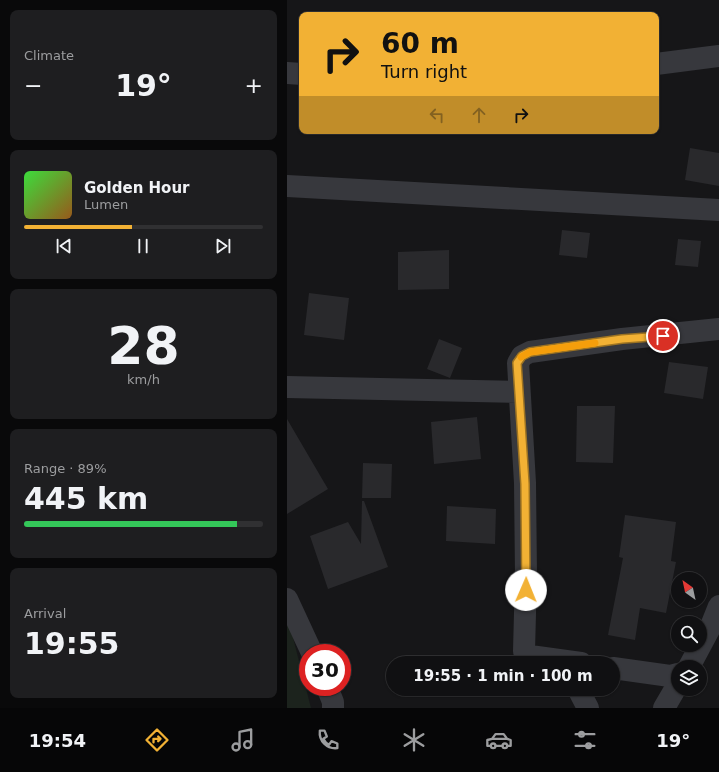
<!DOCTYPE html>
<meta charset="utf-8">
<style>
:root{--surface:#101012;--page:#1e1e20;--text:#f1f3f6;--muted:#9c9d9f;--line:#303032;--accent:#f2b134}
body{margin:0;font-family:"DejaVu Sans",sans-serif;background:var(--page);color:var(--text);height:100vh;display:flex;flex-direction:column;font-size:15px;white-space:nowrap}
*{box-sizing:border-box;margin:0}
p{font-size:13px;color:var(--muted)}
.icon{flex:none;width:22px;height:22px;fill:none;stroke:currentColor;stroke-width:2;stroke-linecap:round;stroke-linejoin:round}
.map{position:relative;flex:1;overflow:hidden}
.drawer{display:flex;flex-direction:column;gap:10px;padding:10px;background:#09090a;width:287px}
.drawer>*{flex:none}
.guide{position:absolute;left:12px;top:12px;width:360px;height:122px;border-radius:8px;box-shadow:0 1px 3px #0004,0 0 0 1px var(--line);background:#f2b134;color:#111;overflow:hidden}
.needle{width:26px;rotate:327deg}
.fabs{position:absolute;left:384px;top:572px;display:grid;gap:8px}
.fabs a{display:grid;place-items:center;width:36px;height:36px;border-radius:50%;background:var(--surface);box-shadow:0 1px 3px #0004,0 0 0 1px var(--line);font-size:20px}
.speed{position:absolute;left:12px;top:644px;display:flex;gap:8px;font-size:20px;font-weight:700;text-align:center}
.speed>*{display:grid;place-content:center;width:52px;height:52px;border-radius:50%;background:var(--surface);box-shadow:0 1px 3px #0004,0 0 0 1px var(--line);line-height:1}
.speed .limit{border:6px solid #d22;background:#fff;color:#111}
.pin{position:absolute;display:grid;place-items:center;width:34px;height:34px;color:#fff;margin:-17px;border:2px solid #fff;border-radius:50%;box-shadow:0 1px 4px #0007}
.me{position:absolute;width:44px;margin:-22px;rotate:1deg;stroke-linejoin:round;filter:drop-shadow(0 0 3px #0008)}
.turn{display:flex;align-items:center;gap:14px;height:84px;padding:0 16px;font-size:18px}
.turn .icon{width:52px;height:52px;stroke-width:2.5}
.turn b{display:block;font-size:28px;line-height:34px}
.lanes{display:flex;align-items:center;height:38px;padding:0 16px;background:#0003;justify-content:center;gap:20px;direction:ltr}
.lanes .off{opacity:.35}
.big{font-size:30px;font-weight:800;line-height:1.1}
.drawer .card{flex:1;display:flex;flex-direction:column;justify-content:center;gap:6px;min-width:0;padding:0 14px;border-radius:8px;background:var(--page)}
.drawer .dial{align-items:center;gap:0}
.dial b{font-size:52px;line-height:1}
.song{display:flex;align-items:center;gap:12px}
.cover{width:48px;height:48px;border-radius:6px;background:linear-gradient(135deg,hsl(120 70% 55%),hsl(30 70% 35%))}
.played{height:4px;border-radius:2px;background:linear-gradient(90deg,var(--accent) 45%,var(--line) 45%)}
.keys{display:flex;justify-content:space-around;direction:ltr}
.heat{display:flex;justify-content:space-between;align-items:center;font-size:22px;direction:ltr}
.charge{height:6px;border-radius:3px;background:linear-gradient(90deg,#34c759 89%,var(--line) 0)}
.trip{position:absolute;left:99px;top:656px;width:234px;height:40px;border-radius:20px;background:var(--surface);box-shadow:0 1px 3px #0004,0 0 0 1px var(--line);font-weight:800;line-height:40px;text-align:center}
.tabs{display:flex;height:64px;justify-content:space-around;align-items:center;background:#060607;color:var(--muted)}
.tabs .icon{width:28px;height:28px}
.tabs .current{color:var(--accent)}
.tabs b{font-size:18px;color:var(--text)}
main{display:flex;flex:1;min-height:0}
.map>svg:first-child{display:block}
.green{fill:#1c231d}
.building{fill:#29292c}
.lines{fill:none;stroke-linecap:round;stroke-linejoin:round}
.minor{stroke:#37383d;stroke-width:22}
.route-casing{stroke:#9d7322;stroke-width:10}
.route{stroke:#f2b134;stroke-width:7}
.slow{stroke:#f59e0b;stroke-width:7}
</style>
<main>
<section class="drawer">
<div class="card"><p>Climate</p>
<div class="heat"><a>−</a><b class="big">19°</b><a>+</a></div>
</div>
<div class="card">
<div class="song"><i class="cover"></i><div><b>Golden Hour</b><p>Lumen</p></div></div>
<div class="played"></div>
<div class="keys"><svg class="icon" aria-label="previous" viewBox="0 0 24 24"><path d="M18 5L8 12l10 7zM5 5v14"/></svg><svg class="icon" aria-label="pause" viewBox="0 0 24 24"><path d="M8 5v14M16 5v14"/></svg><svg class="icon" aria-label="next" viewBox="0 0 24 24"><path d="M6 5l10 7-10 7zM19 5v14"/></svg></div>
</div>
<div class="card dial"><b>28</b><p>km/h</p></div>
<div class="card"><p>Range · 89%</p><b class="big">445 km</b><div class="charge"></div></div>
<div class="card"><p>Arrival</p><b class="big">19:55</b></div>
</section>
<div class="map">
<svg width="432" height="708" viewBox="0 0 432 708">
<rect width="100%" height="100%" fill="#161618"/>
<path class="green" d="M0 616 1 618 24 708H0Z"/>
<path class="building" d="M403 148 432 153V186L398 180Z
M275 230 303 233 300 258 272 255Z
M391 239 414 241 411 267 388 265Z
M162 250V289L111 290V252Z
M22 293 62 298 57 340 17 335Z
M152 339 175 348 163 378 140 369Z
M382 362 421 367 416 399 377 393Z
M290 406H328L326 463 289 462Z
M190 417 194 459 147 464 144 422Z
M0 419 41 489 0 514Z
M76 463 105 464 104 498H75Z
M75 501H77L101 567 41 589 23 536 61 522 74 544Z
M160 506 209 509 208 544 159 541Z
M338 515 389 522 384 561 389 562 379 613 353 608 348 640 321 635 336 558 332 557Z"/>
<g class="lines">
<path class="minor" d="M369 64 432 56
M0 73 15 74
M0 186 432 210
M0 387 231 392
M0 599 25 653
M294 663 243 656 239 655 237 651 239 575 238 483 231 363 235 356 243 352 335 339 432 329
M402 667 424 626 432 606
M326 668 383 676 391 674
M40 687 46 702V708
M291 689 301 708
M377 708 391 684"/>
</g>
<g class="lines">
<defs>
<path id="route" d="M239 590 238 484 230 363 235 356 243 352 335 339 376 336"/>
</defs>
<use href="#route" class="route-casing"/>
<use href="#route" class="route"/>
<path class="slow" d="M234 357 243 352 308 343"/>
</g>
</svg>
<div class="fabs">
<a><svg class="needle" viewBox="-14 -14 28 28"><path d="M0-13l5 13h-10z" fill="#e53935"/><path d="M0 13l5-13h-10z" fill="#9c9d9f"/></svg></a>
<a><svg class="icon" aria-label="search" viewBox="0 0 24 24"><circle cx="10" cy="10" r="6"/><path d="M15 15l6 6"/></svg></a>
<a><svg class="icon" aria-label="layers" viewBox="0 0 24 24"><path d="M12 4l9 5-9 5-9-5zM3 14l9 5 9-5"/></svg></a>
</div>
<div class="speed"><div class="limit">30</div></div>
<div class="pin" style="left:376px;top:336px;background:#d93025"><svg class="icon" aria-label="arrive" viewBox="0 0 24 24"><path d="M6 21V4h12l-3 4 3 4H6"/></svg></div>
<svg class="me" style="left:239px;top:590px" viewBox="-20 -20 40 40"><circle r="19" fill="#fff"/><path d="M0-13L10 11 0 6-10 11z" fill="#f2b134"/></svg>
<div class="trip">19:55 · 1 min · 100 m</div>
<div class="guide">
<div class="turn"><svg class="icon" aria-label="right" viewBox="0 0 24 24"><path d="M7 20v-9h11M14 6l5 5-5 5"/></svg><div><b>60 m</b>Turn right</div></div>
<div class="lanes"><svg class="icon off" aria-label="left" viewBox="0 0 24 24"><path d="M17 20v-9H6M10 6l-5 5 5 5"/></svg><svg class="icon off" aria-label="ahead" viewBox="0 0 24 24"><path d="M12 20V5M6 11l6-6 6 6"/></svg><svg class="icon" aria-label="right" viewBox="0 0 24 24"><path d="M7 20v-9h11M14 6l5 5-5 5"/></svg></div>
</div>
</div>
</main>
<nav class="tabs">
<b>19:54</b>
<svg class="icon current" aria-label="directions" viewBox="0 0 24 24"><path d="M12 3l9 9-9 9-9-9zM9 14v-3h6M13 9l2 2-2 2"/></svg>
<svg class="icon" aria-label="music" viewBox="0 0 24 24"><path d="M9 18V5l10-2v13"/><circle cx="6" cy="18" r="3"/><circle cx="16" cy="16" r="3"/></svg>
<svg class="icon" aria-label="phone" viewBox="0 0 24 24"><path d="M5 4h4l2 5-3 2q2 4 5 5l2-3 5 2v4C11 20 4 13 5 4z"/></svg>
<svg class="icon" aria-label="climate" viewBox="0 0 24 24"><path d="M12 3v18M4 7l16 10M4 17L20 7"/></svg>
<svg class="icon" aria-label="car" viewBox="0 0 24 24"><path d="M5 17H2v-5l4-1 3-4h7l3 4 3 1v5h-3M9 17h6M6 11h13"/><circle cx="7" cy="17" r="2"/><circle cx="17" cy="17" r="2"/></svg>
<svg class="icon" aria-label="filters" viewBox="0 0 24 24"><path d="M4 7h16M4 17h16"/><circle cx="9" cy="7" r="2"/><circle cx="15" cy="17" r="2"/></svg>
<b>19°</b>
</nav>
